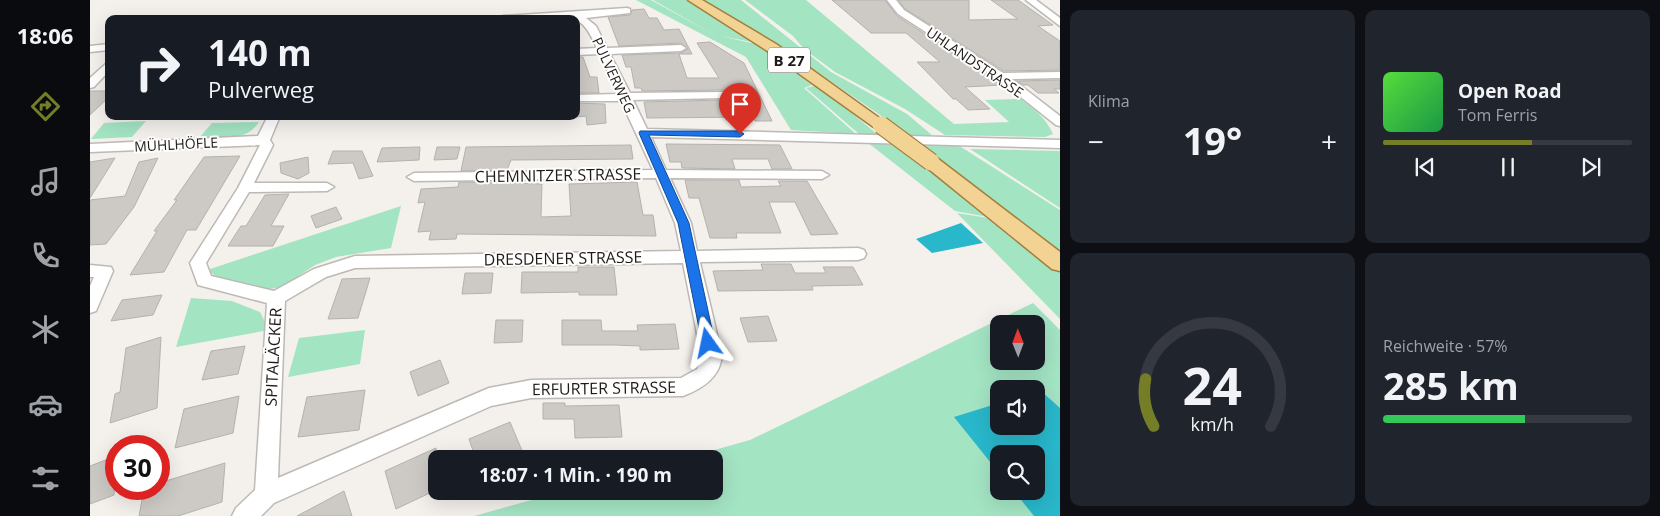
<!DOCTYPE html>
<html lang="de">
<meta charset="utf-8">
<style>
:root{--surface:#171b24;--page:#20242c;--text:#f1f3f6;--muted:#9ea1a6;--line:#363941;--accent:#767d27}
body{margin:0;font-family:"Open Sans",sans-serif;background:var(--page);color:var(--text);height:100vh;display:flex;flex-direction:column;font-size:19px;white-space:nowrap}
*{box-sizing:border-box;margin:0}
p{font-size:16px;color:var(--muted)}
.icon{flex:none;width:28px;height:28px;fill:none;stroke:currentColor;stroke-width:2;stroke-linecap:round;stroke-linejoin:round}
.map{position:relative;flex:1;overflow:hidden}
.drawer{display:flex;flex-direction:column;gap:10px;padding:10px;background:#0d0f14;width:600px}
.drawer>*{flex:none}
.hud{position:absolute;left:15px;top:15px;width:475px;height:105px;border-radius:10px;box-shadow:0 5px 20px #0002;background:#171b24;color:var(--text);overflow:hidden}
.needle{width:32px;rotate:359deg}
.fabs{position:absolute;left:900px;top:315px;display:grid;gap:10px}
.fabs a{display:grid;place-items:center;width:55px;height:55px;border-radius:10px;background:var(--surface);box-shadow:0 5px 20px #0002;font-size:25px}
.speed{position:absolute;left:15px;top:435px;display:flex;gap:10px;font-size:25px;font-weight:700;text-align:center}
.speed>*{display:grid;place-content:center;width:65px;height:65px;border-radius:50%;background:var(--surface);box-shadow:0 5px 20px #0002;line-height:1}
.speed .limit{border:8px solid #d22;background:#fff;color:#111}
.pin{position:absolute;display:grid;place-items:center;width:42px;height:42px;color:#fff;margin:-51px -21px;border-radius:50% 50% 50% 0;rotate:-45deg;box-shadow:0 0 5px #0007}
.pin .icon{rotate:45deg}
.me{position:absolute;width:55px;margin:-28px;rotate:348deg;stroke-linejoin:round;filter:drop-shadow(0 0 4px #0008)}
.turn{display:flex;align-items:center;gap:18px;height:105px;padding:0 20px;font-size:22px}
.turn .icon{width:65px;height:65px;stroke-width:2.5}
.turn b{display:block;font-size:35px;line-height:42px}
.big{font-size:38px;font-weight:700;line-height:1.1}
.drawer .tile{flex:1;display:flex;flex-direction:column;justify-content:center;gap:8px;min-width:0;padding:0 18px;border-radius:10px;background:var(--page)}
.drawer .dial{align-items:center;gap:0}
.dial svg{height:130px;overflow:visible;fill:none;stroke:var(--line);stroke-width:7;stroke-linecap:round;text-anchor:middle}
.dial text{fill:var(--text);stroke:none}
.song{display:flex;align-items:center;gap:15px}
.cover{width:60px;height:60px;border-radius:8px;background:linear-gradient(135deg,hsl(110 70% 55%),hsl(140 70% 35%))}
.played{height:5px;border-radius:2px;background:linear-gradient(90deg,var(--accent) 60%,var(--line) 60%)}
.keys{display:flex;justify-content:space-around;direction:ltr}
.heat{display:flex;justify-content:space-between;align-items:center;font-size:28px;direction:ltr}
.charge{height:8px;border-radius:4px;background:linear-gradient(90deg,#34c759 57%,var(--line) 0)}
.drawer .tiles{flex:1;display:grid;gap:10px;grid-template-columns:repeat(2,1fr)}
.trip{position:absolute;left:338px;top:450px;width:295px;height:50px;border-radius:10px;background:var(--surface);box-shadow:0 5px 20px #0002;font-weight:700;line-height:50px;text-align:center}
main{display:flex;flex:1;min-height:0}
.tabs{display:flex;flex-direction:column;width:90px;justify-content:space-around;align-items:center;background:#090b0e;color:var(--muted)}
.tabs .icon{width:35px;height:35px}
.tabs .selected{color:var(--accent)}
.tabs b{font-size:22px;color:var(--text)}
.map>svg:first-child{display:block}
.green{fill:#a3e4c3;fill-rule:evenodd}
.water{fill:#29b7cb}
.building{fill:#cdcac5;stroke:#b4b2ad}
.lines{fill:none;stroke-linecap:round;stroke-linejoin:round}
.minor-casing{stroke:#bdb9b5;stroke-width:3}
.major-casing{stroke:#a37f3c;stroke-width:3}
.minor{fill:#fff;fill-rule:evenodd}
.major{fill:#f3d394;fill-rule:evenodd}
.major-bridge-casing{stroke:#a37f3c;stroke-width:19;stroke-linecap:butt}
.major-bridge{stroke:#f3d394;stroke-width:17}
.route{fill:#1a73e8;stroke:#114b97}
.labels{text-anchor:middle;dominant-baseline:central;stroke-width:4;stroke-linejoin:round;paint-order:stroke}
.far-street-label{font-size:14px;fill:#1d1c1b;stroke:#fffefd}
.shield{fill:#fffefd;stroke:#61605f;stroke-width:1}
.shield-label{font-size:15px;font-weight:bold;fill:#1d1c1b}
.street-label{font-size:16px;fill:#1d1c1b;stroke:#fffefd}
</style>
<main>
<nav class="tabs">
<b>18:06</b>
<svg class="icon selected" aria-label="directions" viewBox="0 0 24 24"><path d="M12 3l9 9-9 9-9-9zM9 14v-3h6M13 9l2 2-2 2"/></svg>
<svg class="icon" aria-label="music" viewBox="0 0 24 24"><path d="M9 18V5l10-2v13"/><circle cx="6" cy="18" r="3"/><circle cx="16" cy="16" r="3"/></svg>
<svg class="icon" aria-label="phone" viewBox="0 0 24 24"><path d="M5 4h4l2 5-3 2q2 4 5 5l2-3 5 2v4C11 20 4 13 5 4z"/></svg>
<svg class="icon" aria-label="climate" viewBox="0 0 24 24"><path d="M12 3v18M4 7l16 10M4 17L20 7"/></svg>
<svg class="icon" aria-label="car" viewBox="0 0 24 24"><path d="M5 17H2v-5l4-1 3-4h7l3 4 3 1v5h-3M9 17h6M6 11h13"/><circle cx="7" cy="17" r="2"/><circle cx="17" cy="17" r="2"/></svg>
<svg class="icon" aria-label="filters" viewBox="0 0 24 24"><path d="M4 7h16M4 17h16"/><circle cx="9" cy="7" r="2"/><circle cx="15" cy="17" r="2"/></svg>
</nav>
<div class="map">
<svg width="970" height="516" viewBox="0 0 970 516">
<rect width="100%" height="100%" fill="#f4f0ec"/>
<path class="green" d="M546 0H561L625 35 563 0H596L662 42 630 36 666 44 722 85 714 88 766 134 701 130 656 57Z
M612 0H651L741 72 817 114 843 136 819 135 688 45Z
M655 0H716L864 124 919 122 895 100 931 99C944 109 956 118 963 134L955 137 855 135 815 109 745 72 714 49 703 36Z
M728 85 787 134H769L716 88Z
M56 121 42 137 1 139 14 123Z
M169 122C157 142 130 137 109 138L122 123Z
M777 142 812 143 909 219 865 211Z
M820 143 868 145 970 210V262Z
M880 149 970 151V208Z
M311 206 301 248 246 257 225 265 192 287 174 290 127 277 117 270Z
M867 213 911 220 970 270V319Z
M101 298 142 301 170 312 179 330 86 347Z
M943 303 970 330V516H384L474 491H624V459H592L660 440ZM909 324H946V361H909ZM909 389H946V426H909ZM909 454H946V491H909Z
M275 330 270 364 198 377 209 338Z"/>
<path class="water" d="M871 223 893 243 842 253 826 239Z
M951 391 970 408V516H944L924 491H946V454H909V473L864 417 909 403V426H946V392Z"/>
<path class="building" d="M742 0H795L807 16 913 85 875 87 900 109 878 110 866 99H863L827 62H850L816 33H781Z
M808 0H879V20L928 19 901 0H928L963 25 948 26 970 41V70L914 71 815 9Z
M554 9 559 18H567L574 30 589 29 602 54H589L597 78H629L607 43 620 42 654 63 682 121H665L663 117 557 118 554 102 633 100 641 94 633 90 552 91 551 88H545L541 67H536L532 55 591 53 598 49 591 43 529 46 518 17 540 15 542 10Z
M486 57H493L500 77H507L509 93H486Z
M970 80V89H964L969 93H948L938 85H933L927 81Z
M0 91H19V97L0 115Z
M486 103 515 104 516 123 497 125 496 116 486 117Z
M576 144 690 145 702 169H682L678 159H642L645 169 592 168 591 162H580Z
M541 145 543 159 421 160 417 170 371 171 376 147Z
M330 147 329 160 287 162 292 148Z
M347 147H370L367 159 344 160Z
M243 151H272L283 176 269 179 263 163 238 164Z
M150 156 106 230H97L74 272 40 275 67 231H64L87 200H84L114 157Z
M218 157 219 173 208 179 191 173 190 163Z
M25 158 0 198V162Z
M68 158 44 207 16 244 0 245V200L35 196 49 162Z
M595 180H649L651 187 691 186 688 181H717L748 234 721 235 705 202H679L691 233H646L647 238H620L609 198H599Z
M369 182 452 184 451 217 481 216 479 184 547 182 553 215H563L566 236 367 234 366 239 339 240 341 231 328 232 335 202 328 203 331 189 368 187Z
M199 194 181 226H194L183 246H138L151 226H156L175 195Z
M246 207 252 219 226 228 221 216Z
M671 264H701L705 273H736L733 267H763L773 285 722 286 723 290 628 291 623 271 673 270Z
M488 267H524L527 295H489V292L431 293 432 272H488Z
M375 273H403L401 293 372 294Z
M280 278 268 318 238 319 252 279Z
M72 295 63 315 21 321 32 300Z
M678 316 687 341 658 342 650 318Z
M406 320H433L432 342 404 343Z
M472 320H511L512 331H548L547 325 585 324 589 349 550 350V346L525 345H472Z
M71 337 67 408 20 423 25 394 30 392 36 348Z
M155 346 148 374 112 380 121 351Z
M350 360 359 383 328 396 320 372Z
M275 390 269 430 208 437 217 397Z
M149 396 143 433 85 448 94 409Z
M453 403H475V406L529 405 532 437 485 438 484 419H453Z
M420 422 433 453 422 459H386L379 439Z
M346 448V490L306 509 295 471Z
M26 456 24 495 0 504V466Z
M135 463 132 502 88 516H49L54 489H69V483Z
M254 491 262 516H207Z"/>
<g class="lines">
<defs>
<path id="minor" d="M797 0H806L814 10 913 73 970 72V78L922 79 970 116V126L966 125 907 78 808 14Z
M936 0H946L970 18V26Z
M537 8 540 9V13L496 18 506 26 517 48 591 45 596 48 591 51 520 54 540 93 633 92 639 95 633 98 543 100 557 129 970 140V148L561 137 576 170 732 171 739 175 732 179 580 178 601 223 607 251 768 248 774 250 776 254 774 258 768 260 610 262C613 278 633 351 631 361 627 380 609 390 593 396L441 398 401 406 184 503 171 516H142L146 508 165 490 177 303 108 285 100 263 148 188 170 145 0 152V144L168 136 178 116H190L180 140 183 145 164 183H237L244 187 237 191 159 192 116 263 121 276 184 291 224 269 265 256 591 251 585 223 566 178 324 181 317 177 324 173 563 170 531 101H486V95L528 94 510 54 486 55V49L507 48C500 34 495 21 480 18L409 19 413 16ZM593 263 612 359 607 369 591 378 441 380 399 388 188 478 195 301 236 277 265 268Z
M19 44V50L0 52V46Z
M19 61V71L4 87 0 88V78Z
M0 265 21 267 23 271 6 311 0 313V286L4 277H0Z"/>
<path id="major" d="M598 0H612L686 44 799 125 791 130 785 128 676 50Z
M841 157 847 158 970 252V271L962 269 835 166 832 162 835 158Z"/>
</defs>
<use href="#minor" class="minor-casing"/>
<use href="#major" class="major-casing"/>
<use href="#minor" class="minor"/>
<use href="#major" class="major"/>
<defs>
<path id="major-bridge" d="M791 125 841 162"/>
</defs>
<use href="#major-bridge" class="major-bridge-casing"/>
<use href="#major-bridge" class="major-bridge"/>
</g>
<path class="route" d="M550 131H650L654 134 650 137 559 135 599 223 625 343 618 348 612 343 588 223 549 133Z"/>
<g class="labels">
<g class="far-street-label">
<text transform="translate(885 62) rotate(34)">UHLANDSTRASSE</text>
<text transform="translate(524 75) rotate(65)">PULVERWEG</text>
<text transform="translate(86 144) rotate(-3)">MÜHLHÖFLE</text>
</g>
<rect class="shield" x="678" y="47.5" width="42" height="25" rx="4"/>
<g class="shield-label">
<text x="699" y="60">B 27</text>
</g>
<g class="street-label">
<text transform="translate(468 175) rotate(-1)">CHEMNITZER STRASSE</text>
<text transform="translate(473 258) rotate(-1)">DRESDENER STRASSE</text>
<text transform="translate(183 357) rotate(-87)">SPITALÄCKER</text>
<text transform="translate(514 388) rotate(-1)">ERFURTER STRASSE</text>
</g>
</g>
</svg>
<div class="fabs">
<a><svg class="needle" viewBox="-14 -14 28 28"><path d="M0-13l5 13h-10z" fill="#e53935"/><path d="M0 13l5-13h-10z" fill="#9ea1a6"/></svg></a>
<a><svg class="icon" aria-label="sound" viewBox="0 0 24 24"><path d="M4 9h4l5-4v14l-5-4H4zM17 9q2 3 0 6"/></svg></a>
<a><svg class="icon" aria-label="search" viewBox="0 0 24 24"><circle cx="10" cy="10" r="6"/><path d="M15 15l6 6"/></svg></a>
</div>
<div class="speed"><div class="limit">30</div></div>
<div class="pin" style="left:650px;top:134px;background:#d93025"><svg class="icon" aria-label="arrive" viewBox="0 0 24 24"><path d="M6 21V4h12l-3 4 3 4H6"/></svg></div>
<svg class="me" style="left:618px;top:343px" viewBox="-20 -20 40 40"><path d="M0-17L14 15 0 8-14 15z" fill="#1a73e8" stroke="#fff" stroke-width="4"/></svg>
<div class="trip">18:07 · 1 Min. · 190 m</div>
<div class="hud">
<div class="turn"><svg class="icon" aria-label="right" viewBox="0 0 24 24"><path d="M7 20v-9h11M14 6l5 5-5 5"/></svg><div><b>140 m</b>Pulverweg</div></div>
</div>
</div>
<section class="drawer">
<div class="tiles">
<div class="tile"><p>Klima</p>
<div class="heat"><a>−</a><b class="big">19°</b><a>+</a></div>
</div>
<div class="tile">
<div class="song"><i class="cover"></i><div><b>Open Road</b><p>Tom Ferris</p></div></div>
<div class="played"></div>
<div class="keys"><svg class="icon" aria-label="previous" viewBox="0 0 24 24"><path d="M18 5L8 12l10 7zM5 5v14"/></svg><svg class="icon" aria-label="pause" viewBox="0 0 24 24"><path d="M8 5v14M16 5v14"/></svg><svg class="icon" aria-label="next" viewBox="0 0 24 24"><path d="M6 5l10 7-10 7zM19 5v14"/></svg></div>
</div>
<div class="tile dial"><svg viewBox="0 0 100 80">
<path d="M14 69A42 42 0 1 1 86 69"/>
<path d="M14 69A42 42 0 0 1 9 40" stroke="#767d27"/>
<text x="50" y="56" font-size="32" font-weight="700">24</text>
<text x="50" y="72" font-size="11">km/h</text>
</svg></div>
<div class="tile"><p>Reichweite · 57%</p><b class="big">285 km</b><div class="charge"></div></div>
</div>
</section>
</main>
